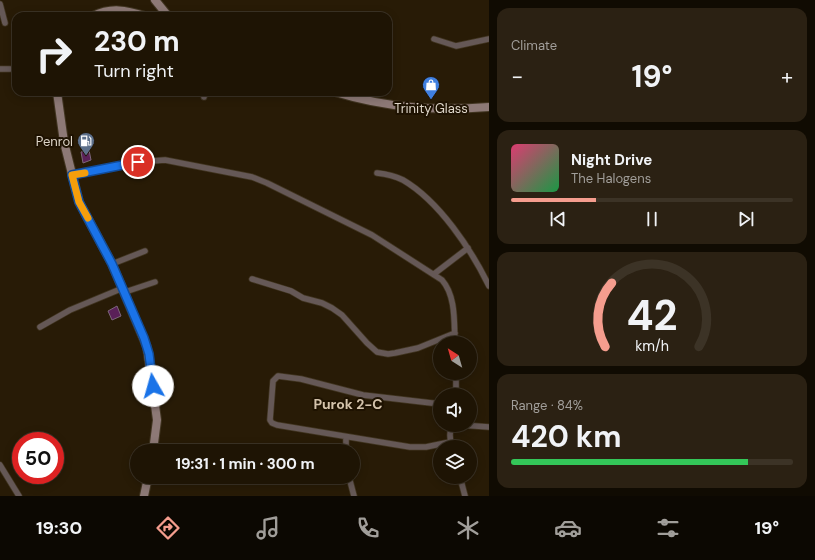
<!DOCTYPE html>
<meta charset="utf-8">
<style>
:root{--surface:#1e1404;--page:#2b2113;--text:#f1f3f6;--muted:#a19e9a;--line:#3c3326;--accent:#f59d8e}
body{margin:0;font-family:"DM Sans",sans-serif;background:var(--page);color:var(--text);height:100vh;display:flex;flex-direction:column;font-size:15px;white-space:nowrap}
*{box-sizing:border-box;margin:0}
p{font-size:13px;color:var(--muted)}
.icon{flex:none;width:22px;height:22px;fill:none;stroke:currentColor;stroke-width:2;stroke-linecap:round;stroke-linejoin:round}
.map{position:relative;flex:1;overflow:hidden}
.sheet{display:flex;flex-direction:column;gap:8px;padding:8px;background:#100b02;width:326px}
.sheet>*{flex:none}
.hud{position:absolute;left:12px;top:12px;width:380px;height:84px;border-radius:12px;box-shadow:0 2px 10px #0003,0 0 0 1px var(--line);background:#1e1404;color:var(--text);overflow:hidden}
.needle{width:26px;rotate:323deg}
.buttons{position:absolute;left:433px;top:336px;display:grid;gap:8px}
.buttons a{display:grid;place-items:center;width:44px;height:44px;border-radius:50%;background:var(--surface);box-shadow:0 2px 10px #0003,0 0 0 1px var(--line);font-size:20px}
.speed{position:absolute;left:12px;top:432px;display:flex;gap:8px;font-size:20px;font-weight:700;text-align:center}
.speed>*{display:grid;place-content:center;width:52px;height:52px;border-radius:50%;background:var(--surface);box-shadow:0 2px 10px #0003,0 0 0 1px var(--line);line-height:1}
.speed .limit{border:6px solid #d22;background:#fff;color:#111}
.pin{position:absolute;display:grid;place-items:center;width:34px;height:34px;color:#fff;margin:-17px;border:2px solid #fff;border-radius:50%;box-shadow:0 1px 4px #0007}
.me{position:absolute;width:44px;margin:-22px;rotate:353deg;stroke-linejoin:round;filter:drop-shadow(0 0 3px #0008)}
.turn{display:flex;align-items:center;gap:14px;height:84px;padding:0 16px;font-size:18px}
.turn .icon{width:52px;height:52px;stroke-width:2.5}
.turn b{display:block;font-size:28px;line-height:34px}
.big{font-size:30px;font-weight:700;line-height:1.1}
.sheet .widget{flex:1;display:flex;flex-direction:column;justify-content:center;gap:6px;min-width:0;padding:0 14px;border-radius:12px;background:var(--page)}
.sheet .dial{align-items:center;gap:0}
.dial svg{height:104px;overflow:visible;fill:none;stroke:var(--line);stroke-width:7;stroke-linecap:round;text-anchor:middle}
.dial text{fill:var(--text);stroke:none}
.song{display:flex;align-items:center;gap:12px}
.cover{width:48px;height:48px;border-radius:6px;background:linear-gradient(135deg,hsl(340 70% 55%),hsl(140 70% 35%))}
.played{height:4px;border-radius:2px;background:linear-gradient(90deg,var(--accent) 30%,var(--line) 30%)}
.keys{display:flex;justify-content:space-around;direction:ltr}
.heat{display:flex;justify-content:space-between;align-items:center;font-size:22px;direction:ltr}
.charge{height:6px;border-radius:3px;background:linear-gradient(90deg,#34c759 84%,var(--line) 0)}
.trip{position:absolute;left:130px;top:444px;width:230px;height:40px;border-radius:20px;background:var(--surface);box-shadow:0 2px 10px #0003,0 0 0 1px var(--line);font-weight:700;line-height:40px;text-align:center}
.dock{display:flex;height:64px;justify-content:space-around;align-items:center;background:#0c0802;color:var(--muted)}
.dock .icon{width:28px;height:28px}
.dock .on{color:var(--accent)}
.dock b{font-size:18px;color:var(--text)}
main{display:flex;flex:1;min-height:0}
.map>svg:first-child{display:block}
.building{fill:#5a2058;stroke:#7c677a}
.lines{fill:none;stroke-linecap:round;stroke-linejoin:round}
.minor-casing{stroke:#413521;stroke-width:7}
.secondary-casing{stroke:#413521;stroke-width:10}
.minor{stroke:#655856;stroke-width:5.5}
.secondary{stroke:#8d7976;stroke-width:8}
.route-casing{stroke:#114b97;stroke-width:10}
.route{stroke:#1a73e8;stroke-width:7}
.slow{stroke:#f59e0b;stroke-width:7}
.labels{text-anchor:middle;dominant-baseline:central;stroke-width:4;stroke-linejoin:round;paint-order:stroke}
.poi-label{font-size:13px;fill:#ded6c9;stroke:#1e1201}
.neighbourhood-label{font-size:14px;font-weight:bold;fill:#d4c3ab;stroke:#1e1201}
</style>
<main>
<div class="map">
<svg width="489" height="496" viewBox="0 0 489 496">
<rect width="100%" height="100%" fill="#281b06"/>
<path class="building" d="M89 150 91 160 83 163 81 152Z
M117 306 121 316 112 320 108 311Z"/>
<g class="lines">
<defs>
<path id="minor" d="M0 4 5 23
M434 39 456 46 489 39
M0 69H10
M204 97 205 92
M377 173C386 174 395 176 403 180 439 201 471 249 489 286
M72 175 138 162 165 160 252 177 267 183 372 235 442 280C456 296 454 322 455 343
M112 264 145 251
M434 274 468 248
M252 279 291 291 303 298 322 303 332 308 342 315 367 343 377 352 388 354 395 353 418 348 455 333
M125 292 155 282
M40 327 70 310 123 288
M456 395V373
M440 404 363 395 301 379 278 376 273 381 270 420 272 423 277 425 410 447H426L450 442
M461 425 489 427
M451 447 450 435 451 425
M346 451V437
M0 465 19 496
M349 477 354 496
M460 477 465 496"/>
<path id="secondary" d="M155 0 168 16
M93 16C111 7 126 10 145 16
M57 92 64 142 79 202 112 264 147 347 157 420 153 451
M335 92C387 108 435 111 489 107
M144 496 148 477"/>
</defs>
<use href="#minor" class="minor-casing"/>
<use href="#secondary" class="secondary-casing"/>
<use href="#minor" class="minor"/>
<use href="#secondary" class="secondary"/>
</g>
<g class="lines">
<defs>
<path id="route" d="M138 162 72 175 79 202 112 264 144 338 149 354 153 386"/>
</defs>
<use href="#route" class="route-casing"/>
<use href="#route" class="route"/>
<path class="slow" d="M85 173 72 175 79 202 88 218"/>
</g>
<defs>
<symbol id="shop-pin" viewBox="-11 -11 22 30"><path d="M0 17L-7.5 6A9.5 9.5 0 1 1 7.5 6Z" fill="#3f7fe0" stroke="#1e1201"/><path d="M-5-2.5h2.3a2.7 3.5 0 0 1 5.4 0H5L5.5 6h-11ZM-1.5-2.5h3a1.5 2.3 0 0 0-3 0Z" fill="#fff"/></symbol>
<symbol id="fuel-pin" viewBox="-11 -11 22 30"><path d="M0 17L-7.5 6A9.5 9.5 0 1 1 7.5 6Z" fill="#5c6f8a" stroke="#1e1201"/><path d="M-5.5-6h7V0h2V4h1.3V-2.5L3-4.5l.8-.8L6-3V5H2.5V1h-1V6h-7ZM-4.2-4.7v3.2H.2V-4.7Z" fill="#fff"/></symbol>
</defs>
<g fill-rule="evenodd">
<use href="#shop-pin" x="421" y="75" width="20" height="27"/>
<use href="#fuel-pin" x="76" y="131" width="20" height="27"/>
</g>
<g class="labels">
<g class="poi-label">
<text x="431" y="108">Trinity Glass</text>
<text x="73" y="141" text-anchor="end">Penrol</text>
</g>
<g class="neighbourhood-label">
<text x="348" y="404">Purok 2-C</text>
</g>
</g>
</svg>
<div class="buttons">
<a><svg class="needle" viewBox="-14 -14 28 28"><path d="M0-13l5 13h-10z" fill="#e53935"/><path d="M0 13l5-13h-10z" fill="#a19e9a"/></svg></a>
<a><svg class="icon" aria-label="sound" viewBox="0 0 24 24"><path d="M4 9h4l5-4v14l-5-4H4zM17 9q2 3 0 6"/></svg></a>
<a><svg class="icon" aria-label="layers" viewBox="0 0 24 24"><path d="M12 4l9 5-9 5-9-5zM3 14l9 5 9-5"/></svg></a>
</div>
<div class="speed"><div class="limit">50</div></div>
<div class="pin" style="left:138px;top:162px;background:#d93025"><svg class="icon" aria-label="arrive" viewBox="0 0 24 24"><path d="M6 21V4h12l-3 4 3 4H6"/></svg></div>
<svg class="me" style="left:153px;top:386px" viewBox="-20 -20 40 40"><circle r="19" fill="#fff"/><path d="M0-13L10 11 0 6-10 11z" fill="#1a73e8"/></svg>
<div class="trip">19:31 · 1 min · 300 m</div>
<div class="hud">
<div class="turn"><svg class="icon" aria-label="right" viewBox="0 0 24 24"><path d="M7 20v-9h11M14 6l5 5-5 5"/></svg><div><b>230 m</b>Turn right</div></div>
</div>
</div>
<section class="sheet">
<div class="widget"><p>Climate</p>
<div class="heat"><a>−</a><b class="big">19°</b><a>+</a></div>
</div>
<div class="widget">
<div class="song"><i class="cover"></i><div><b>Night Drive</b><p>The Halogens</p></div></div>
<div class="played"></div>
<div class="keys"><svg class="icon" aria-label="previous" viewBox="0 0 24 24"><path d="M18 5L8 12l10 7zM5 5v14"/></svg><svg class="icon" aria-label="pause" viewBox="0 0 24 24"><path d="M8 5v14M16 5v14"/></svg><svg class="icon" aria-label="next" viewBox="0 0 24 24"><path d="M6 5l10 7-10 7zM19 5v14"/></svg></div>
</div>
<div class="widget dial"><svg viewBox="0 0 100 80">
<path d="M14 69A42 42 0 1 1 86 69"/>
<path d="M14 69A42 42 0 0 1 19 20" stroke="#f59d8e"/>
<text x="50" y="56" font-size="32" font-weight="700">42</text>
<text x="50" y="72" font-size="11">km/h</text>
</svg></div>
<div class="widget"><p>Range · 84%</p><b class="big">420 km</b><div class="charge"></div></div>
</section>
</main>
<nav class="dock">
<b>19:30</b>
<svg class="icon on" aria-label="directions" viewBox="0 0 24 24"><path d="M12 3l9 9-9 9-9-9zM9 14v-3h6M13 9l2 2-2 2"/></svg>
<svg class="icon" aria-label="music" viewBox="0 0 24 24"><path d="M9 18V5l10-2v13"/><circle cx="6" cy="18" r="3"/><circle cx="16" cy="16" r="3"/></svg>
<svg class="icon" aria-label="phone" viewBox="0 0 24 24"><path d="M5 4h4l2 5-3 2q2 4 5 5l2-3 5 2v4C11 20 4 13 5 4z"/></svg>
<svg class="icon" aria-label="climate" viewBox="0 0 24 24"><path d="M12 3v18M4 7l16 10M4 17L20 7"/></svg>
<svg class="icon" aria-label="car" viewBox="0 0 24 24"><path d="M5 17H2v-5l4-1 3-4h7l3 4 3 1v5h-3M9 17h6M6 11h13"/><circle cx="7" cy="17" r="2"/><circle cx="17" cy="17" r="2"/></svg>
<svg class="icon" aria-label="filters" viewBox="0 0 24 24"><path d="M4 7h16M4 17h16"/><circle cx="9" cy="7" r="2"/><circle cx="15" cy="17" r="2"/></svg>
<b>19°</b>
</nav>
